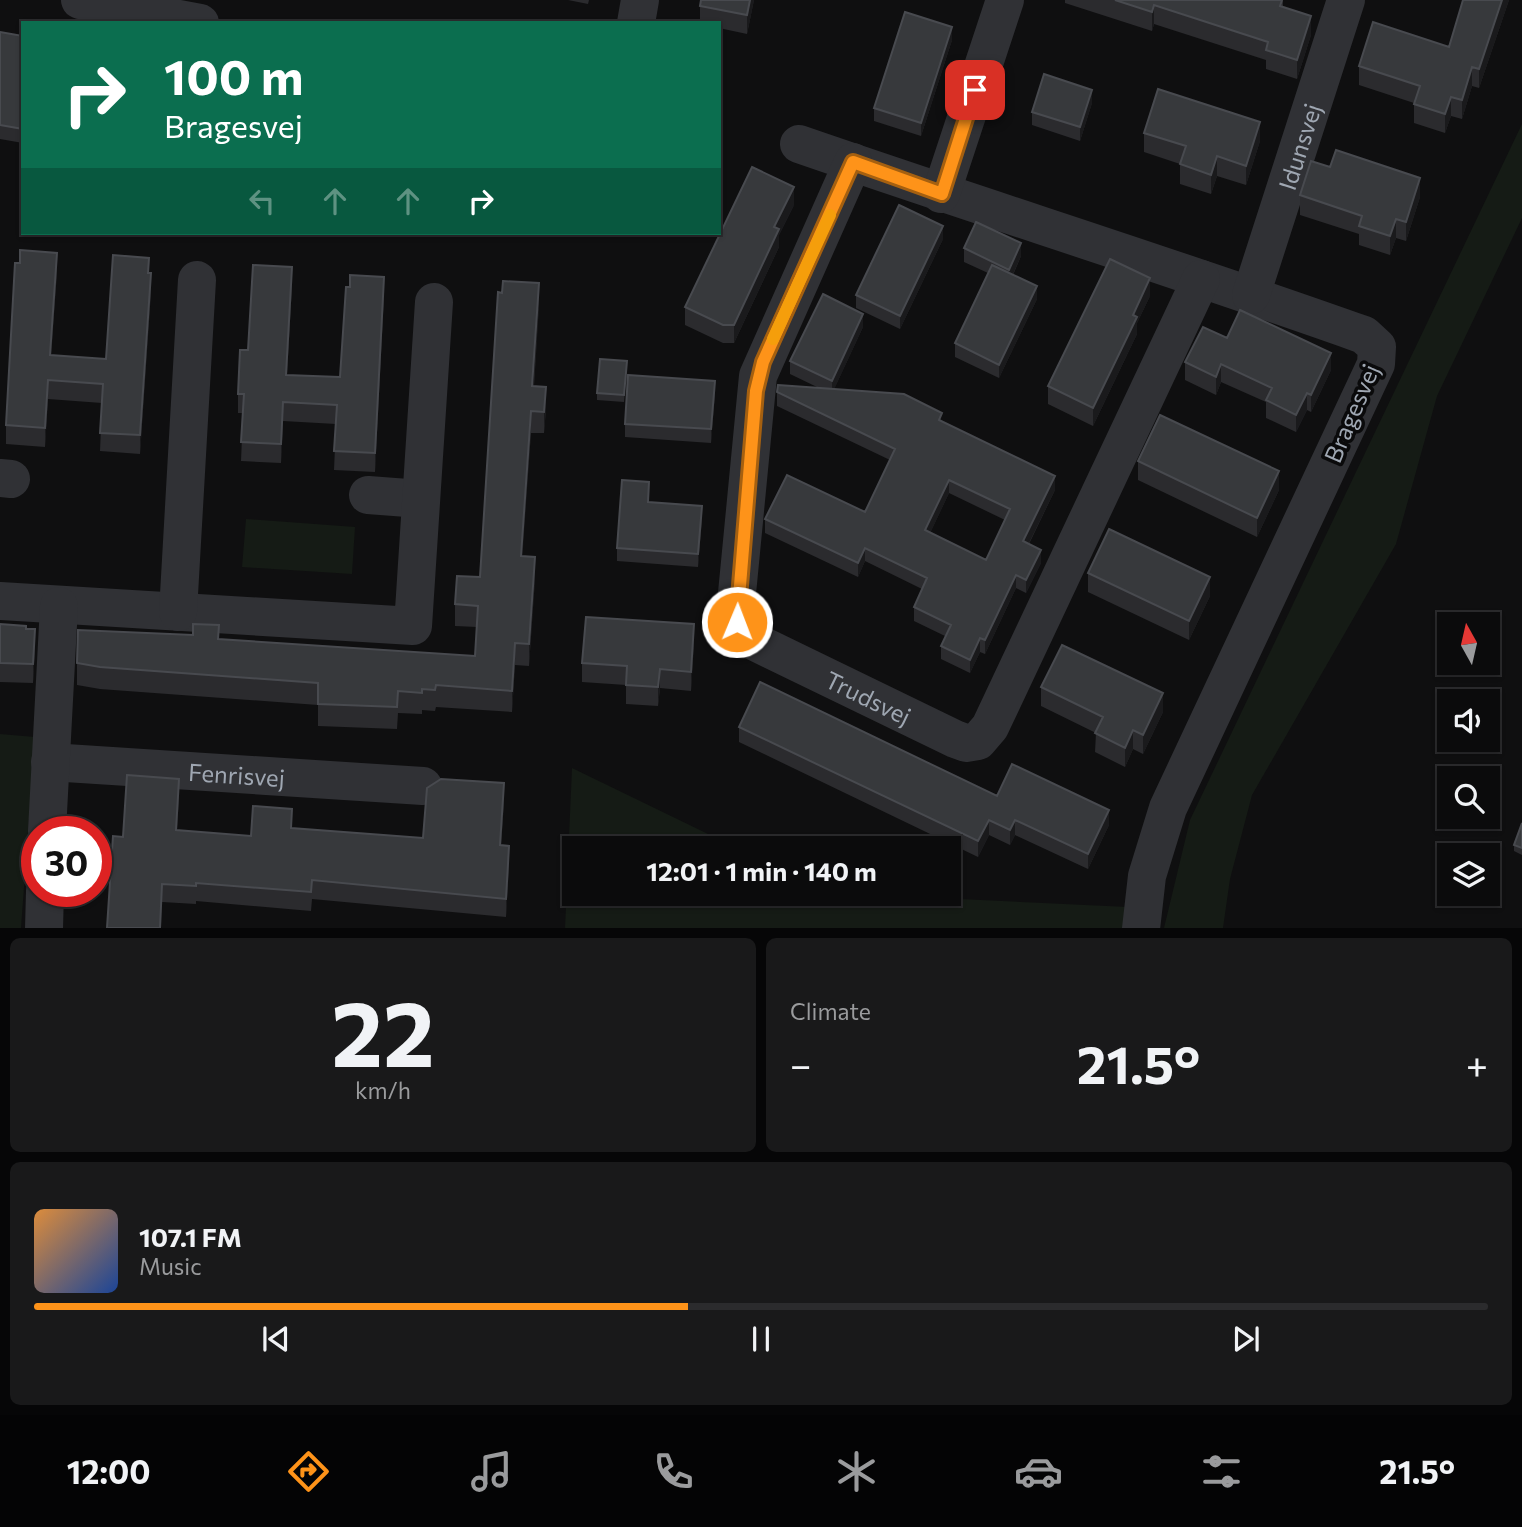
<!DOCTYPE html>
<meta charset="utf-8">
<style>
:root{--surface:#0b0b0c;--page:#19191a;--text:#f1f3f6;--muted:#9a9b9d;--line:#2b2b2d;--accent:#fe9319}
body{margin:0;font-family:Commissioner,sans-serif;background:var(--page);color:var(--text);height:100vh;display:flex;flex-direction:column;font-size:26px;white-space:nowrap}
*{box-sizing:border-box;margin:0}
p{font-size:23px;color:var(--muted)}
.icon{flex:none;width:38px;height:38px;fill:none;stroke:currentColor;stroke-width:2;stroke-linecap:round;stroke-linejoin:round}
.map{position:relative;height:928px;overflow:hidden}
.panel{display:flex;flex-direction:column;gap:10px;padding:10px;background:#060607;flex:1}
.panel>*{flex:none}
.banner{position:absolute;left:21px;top:21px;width:700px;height:214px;border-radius:0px;box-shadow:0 2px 5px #0004,0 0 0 2px var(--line);background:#0b6e4f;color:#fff;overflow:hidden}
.needle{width:46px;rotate:352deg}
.controls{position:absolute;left:1437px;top:612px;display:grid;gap:14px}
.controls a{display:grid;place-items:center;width:63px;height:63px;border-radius:0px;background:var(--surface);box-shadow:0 2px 5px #0004,0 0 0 2px var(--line);font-size:35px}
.speed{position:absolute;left:21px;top:816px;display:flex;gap:14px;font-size:35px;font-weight:700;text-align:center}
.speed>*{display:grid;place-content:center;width:91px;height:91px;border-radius:50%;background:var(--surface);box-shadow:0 2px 5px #0004,0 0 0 2px var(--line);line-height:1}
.speed .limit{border:10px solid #d22;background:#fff;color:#111}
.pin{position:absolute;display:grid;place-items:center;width:60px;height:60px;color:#fff;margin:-30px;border-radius:14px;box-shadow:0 4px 10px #0006}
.me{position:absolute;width:77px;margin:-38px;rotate:1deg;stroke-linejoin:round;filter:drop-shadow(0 0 5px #0008)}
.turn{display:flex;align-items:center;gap:24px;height:147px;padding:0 28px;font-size:32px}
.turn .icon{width:91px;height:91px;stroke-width:2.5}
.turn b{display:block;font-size:49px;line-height:60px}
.lanes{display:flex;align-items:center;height:66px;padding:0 28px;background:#0003;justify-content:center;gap:35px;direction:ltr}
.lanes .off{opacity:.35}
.big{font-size:52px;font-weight:700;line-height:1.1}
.panel .tile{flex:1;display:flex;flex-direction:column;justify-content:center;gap:10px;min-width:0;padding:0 24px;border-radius:10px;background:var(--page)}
.panel .dial{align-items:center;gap:0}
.dial b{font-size:91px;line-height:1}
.song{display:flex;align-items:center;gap:21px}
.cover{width:84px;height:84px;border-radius:10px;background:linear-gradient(135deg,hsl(30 70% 55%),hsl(220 70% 35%))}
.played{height:7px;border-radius:4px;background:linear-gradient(90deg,var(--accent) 45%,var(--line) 45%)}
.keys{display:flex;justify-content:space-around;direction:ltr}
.heat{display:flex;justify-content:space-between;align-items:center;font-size:38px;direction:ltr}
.panel .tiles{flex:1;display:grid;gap:10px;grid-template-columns:1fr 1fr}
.tile:last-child{grid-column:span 2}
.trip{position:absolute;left:562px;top:836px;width:399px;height:70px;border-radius:0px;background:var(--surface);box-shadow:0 2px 5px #0004,0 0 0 2px var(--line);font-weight:700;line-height:70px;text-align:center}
.tab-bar{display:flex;height:112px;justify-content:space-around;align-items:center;background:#040405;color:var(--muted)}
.tab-bar .icon{width:49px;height:49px}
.tab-bar .selected{color:var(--accent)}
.tab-bar b{font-size:32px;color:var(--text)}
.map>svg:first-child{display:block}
.green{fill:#151b15}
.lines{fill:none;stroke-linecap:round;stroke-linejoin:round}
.street{stroke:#303135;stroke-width:38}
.wall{fill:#2b2b2e;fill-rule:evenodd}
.shaded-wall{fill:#1a1a1c}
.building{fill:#37393c;stroke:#484a4f;stroke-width:2;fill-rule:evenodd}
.route-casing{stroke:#a56010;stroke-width:18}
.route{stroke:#fe9319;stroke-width:12}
.slow{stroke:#f59e0b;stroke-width:12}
.labels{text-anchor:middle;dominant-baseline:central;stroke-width:7;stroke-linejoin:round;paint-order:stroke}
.street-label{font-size:24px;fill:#9fa7b2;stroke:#0a0a0b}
</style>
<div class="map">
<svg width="1522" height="929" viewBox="0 0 1522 929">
<rect width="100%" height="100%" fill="#0f0f10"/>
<path class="green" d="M1522 124V218L1437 396 1396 544 1252 795 1230 879 1223 928H1164L1190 820Z
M246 519 355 527 352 574 242 567Z
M0 734 35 737 21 928H0Z
M572 768 739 849H574V894H833L847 901 875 895 1128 907 1125 929H565Z"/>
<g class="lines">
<g class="street">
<path d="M80 0 200 23"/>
<path d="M636 23 640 0"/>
<path d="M799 144C987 209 1176 268 1364 335L1377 347 1376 364 1168 808 1147 876 1141 929"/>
<path id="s1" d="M853 162 758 376 735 614 741 630 753 641 955 739 966 743 978 741 990 727 1201 279"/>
<path d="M941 194 1005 0"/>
<path id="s2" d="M1251 295 1346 0"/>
<path d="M0 478 11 479"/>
<path d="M368 495 421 499"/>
<path d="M0 601 413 626 434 302"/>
<path d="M178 612 197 280"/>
<path id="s3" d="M50 762 423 786"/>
<path d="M47 831 59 606"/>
<path d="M44 929 45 891"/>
</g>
</g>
<path class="wall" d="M568 0H589L588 4Z
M754 0 747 34 719 28V23H700V6Z
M1065 0H1283V7L1311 35 1297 79 1266 69V60L1154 24 1152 31 1065 3Z
M1463 0H1509L1479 88 1472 86 1462 119 1451 116 1445 133 1414 123V103L1359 85V66L1449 47Z
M0 32 23 36V143L0 139Z
M952 40 921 136 874 121V108Z
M1092 103 1080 141 1032 125V112Z
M1144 133 1260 141 1246 185 1217 176 1211 194 1180 184V164L1144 152Z
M1300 195 1420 197 1406 241 1396 238 1390 255 1359 245V234L1300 215Z
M794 205 779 235V247L734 343H723L685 325V307Z
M943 239 900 329 856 308V295Z
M964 248 1021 256 1013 275 1037 299 999 378 955 357V343L988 273 964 262Z
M57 272 51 355 106 359 149 273 151 292 140 454 100 451 102 403 48 399 45 447 6 444V425Z
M292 286 287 375 340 377 384 296 375 472 334 470 336 424 283 421 281 463 241 461 243 413H238V394L248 350Z
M1150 296 1137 323V334L1093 426 1048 404V386Z
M539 305 534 386 546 409 544 433H531L522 556 535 579 529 666 515 665 512 712 436 707 435 711 422 710V714L398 713 397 729 318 726V705L100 689 77 685V663L219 640 475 656 477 627 455 626V604L480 577Z
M863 327 834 389 942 421 1055 490 1029 544 1041 563 1026 593 1016 588 985 654 980 652 970 673 941 659V646L945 636 914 621V607L922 589 865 561 858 577 765 533V519L865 512 890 460 777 406V392L819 388 790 374V361ZM949 493 1005 520 986 560 930 533Z
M1227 338 1331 370 1311 412 1307 410 1296 432 1266 418V402L1221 382 1216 395 1185 380V362Z
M627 368 624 402 597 400V393Z
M715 394 711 443 625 437V424Z
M1138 461 1279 490 1257 537 1138 480Z
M649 502 702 519 698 567 617 561V548Z
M1088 573 1210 596 1189 640 1088 592Z
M0 624 26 629 35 648 33 683 0 682Z
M694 643 691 691 660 688 658 706 626 704V685L582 682V663Z
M1041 687 1163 712 1143 754 1133 749 1125 767 1095 752 1096 733 1041 706Z
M739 727 997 796 1109 825 1088 869 1015 835 1010 845 989 835 978 857 739 742Z
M179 797 177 830 251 836 292 828 423 838 504 802 501 846 509 865 506 917 312 899 311 911 196 901V904L162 902 123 837Z
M1522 823V855L1514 851V845Z"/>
<path class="shaded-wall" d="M750 0H754L747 34V15Z
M1502 0H1509L1479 88V69Z
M1154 5V24L1152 31V12Z
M1311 16V35L1297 79V60Z
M952 27V40L921 136V123Z
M1472 67V86L1462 119V100Z
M1092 90V103L1080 141V127Z
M1451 97V116L1445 133V114Z
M1260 122V141L1246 185V166Z
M1217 156V176L1211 194V175Z
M1420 178V197L1406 241V222Z
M794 187V205L779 235V247L734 343V325L774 227Z
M1396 219V238L1390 255V236Z
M943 226V239L900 329V316Z
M1021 243V256L1009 283V270Z
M57 253V272L50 374V355Z
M292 267V286L286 394V375Z
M151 273V292L140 454V435Z
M384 277V296L375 472V453Z
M1150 278V296L1137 323V334L1093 426V408L1133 315Z
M539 283V305L532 408V386Z
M1037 286V299L999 378V365Z
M863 314V327L832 394V381Z
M1331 353V370L1311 412V395Z
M1221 364V382L1216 395V377Z
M48 380V399L45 447V428Z
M715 381V394L711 443V429Z
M546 387V409L544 433V412Z
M1307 393V410L1296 432V415Z
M283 402V421L281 463V444Z
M531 411V433L521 578V556Z
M1279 471V490L1257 537V518Z
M1055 476V490L1023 555V541Z
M949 480V493L925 544V530Z
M702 506V519L698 567V554Z
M865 548V561L858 577V563Z
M1041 550V563L1026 593V580Z
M535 557V579L529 666V644Z
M1016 575V588L985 654V640Z
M1210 577V596L1189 640V621Z
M694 624V643L691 691V672Z
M35 629V648L33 683V664Z
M980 638V652L970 673V660Z
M515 643V665L512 712V691Z
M660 669V688L658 706V687Z
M1163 693V712L1143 754V735Z
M1133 730V749L1125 767V748Z
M179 779V797L176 849V830Z
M504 783V802L500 864V845Z
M1109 810V825L1088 869V854Z
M989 820V835L978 857V841Z
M1015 820V835L1010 845V830Z
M509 846V865L506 917V899Z
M162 884V902L161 928H160Z"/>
<path class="building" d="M701 0H750L747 15 700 6Z
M1115 0H1282L1280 6 1311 16 1297 60 1266 50 1268 42 1154 5 1152 12Z
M1463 0H1502L1479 69 1472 67 1462 100 1451 97 1445 114 1414 104 1420 86 1359 66 1373 22 1449 47Z
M905 12 952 27 921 123 874 108Z
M0 32 23 36V129L0 125Z
M1044 74 1092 90 1080 127 1032 112Z
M1158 89 1260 122 1246 166 1217 156 1211 175 1180 164 1186 146 1144 133Z
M1336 150 1420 178 1406 222 1396 219 1390 236 1359 226 1362 216 1300 195 1311 161 1330 167Z
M752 167 794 187 774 227 779 229 734 325H723L685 307Z
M899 205 943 226 900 316 856 295Z
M976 222 1021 243 1009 270 964 248Z
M20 250 57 253 50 355 106 359 113 255 149 258 148 273H151L140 435 100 433 103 384 48 380 45 428 6 425 15 263H20Z
M1110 259 1150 278 1133 315 1137 317 1093 408 1048 386Z
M253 265 292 267 286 375 340 377 346 287H350V275L384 277 375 453 334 451 337 405 283 402 281 444 241 442 244 394H238L240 350H248Z
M992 265 1037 286 999 365 955 343Z
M503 281 539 283 532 386 546 387 544 412 531 411 521 556 535 557 529 644 515 643 512 691 436 685 435 690 422 689V693L398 691 397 707 318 704V683L100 667 77 663 78 630 193 635V624L219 625 218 639 475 656 478 606 455 604 457 576 480 577 498 292 502 293Z
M823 294 863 314 832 381 790 361Z
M1240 310 1331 353 1311 395 1307 393 1296 415 1266 400 1272 388 1221 364 1216 377 1185 362 1203 327 1227 338Z
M600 359 627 361 624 395 597 393Z
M628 375 715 381 711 429 625 424Z
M778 385 904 394 942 413 939 420 1055 476 1023 541 1041 550 1026 580 1016 575 985 640 980 638 970 660 941 646 951 625 914 607 927 578 865 548 858 563 765 519 787 475 865 512 895 449 777 392ZM949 480 1010 509 986 560 925 530Z
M1160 415 1279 471 1257 518 1138 461Z
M622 480 649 482 648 502 702 506 698 554 617 548Z
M1109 529 1210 577 1189 621 1088 573Z
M586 617 694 624 691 672 660 669 658 687 626 685 627 666 582 663Z
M0 624 26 626V629H35L33 664 0 663Z
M1062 645 1163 693 1143 735 1133 730 1125 748 1095 733 1103 717 1041 687Z
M760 682 997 796 1012 764 1109 810 1088 854 1015 820 1010 830 989 820 978 841 739 727Z
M127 775 179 779 176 830 251 836 253 806 292 809 291 828 423 838 427 788 441 779 504 783 500 845 509 846 506 899 312 880 311 892 196 883V886L162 884 160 928H107L113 836 123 837Z
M1522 823V848L1514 845Z"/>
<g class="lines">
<defs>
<path id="route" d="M737 622 756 391 763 362 853 162 942 194 975 90"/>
</defs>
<use href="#route" class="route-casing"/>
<use href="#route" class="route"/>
<path class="slow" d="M773 339 830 215"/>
</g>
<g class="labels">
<g class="street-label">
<text stroke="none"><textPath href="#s2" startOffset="156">Idunsvej</textPath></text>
<text transform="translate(1351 413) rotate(-67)">Bragesvej</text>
<text stroke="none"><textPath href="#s1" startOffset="635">Trudsvej</textPath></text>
<text stroke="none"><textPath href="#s3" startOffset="187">Fenrisvej</textPath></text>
</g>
</g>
</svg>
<div class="controls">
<a><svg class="needle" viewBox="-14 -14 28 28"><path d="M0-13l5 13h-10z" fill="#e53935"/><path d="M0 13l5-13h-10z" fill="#9a9b9d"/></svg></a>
<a><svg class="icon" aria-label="sound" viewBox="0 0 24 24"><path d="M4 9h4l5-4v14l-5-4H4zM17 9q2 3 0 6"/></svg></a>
<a><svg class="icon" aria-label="search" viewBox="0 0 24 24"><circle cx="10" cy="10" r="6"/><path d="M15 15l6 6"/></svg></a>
<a><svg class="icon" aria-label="layers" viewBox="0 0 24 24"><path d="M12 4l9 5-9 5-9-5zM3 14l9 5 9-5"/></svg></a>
</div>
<div class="speed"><div class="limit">30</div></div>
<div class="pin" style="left:975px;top:90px;background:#d93025"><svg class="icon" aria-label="arrive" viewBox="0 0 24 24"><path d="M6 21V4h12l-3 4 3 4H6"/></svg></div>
<svg class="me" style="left:737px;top:622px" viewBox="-20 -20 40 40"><circle r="17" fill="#fe9319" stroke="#fff" stroke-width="3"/><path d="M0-11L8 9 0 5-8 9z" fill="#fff"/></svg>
<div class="trip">12:01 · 1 min · 140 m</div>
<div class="banner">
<div class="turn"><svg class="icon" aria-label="right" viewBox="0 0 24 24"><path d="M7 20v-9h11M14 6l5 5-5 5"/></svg><div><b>100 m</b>Bragesvej</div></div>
<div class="lanes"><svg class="icon off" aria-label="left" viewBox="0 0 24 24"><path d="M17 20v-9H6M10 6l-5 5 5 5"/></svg><svg class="icon off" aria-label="ahead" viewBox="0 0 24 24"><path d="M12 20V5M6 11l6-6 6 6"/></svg><svg class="icon off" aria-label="ahead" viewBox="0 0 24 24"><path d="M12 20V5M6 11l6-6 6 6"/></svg><svg class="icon" aria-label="right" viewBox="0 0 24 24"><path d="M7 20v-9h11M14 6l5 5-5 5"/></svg></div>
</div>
</div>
<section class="panel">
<div class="tiles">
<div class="tile dial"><b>22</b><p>km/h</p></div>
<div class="tile"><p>Climate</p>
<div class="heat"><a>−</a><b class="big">21.5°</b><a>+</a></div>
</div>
<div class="tile">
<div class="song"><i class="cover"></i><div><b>107.1 FM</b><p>Music</p></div></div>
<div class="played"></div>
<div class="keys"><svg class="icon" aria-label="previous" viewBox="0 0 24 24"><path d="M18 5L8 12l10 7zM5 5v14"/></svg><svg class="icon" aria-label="pause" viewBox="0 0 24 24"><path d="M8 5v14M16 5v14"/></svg><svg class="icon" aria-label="next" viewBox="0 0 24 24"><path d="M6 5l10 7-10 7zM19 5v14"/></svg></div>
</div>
</div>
</section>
<nav class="tab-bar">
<b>12:00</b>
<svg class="icon selected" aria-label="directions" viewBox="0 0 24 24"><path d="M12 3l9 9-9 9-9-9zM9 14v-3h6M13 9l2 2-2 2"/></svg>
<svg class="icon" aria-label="music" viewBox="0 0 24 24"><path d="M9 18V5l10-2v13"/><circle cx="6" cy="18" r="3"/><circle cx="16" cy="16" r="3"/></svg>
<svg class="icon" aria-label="phone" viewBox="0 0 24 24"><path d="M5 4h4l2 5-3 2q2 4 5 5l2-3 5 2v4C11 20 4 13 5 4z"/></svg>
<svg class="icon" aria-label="climate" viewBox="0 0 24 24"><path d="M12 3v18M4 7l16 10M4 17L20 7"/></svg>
<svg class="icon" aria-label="car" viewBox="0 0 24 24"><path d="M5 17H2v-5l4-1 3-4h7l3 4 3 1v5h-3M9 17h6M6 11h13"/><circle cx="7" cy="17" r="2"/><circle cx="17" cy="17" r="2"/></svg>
<svg class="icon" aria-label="filters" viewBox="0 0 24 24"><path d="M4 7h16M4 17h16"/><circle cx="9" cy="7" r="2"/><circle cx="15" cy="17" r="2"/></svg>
<b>21.5°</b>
</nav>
